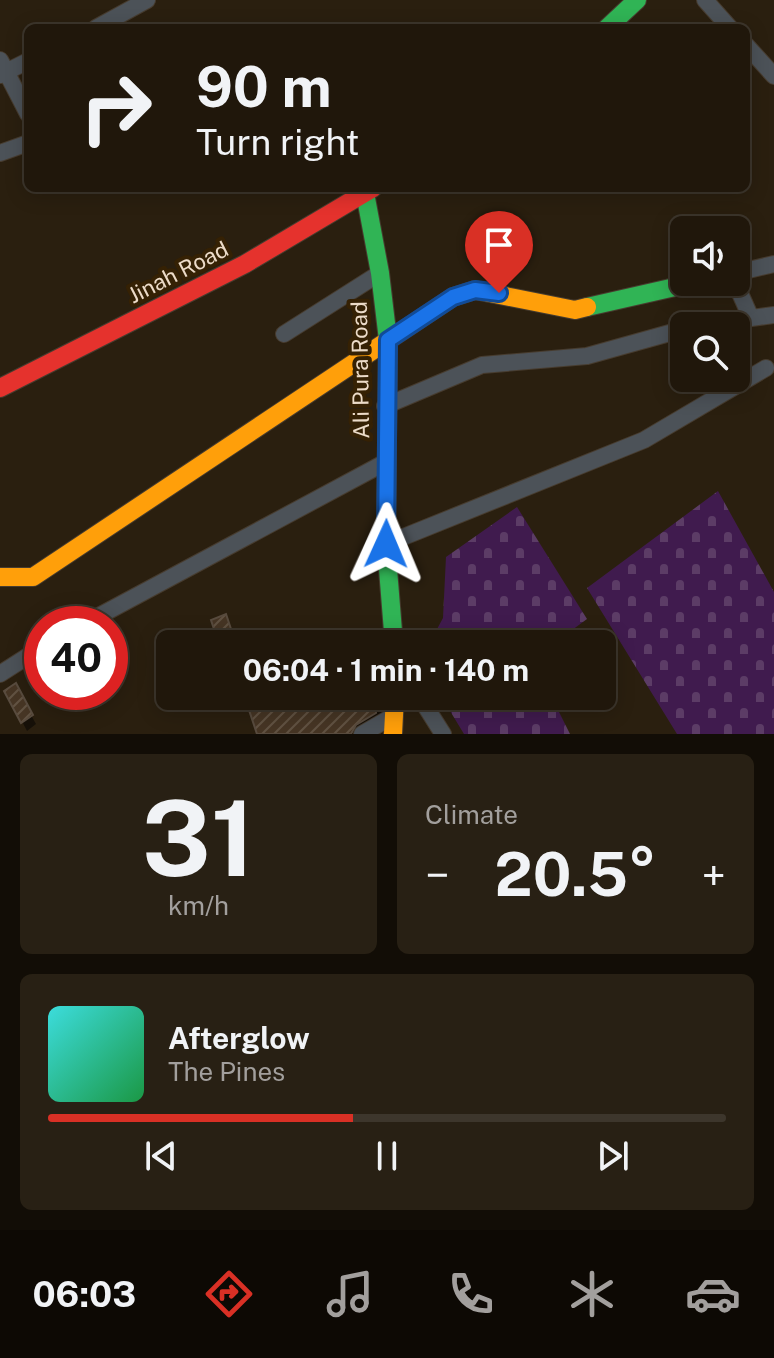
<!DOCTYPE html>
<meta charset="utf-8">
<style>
:root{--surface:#20170b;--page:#282014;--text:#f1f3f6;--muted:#a29f9d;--line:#3d362c;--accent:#d93025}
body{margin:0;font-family:"Public Sans",sans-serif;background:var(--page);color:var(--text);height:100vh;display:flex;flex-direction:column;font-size:30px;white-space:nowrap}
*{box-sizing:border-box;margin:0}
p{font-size:26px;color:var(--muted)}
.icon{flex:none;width:44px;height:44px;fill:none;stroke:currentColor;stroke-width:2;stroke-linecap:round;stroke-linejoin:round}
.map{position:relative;height:734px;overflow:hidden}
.details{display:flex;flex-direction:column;gap:20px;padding:20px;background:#120d06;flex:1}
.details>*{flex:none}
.top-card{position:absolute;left:24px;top:24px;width:726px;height:168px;border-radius:12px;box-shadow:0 4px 20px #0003,0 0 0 2px var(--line);background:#20170b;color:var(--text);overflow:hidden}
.buttons{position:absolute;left:670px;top:216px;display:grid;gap:16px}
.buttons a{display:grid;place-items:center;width:80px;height:80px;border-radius:12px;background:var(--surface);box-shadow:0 4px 20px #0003,0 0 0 2px var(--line);font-size:40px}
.speed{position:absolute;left:24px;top:606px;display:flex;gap:16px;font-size:40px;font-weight:700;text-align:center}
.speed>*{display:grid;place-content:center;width:104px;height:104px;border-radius:50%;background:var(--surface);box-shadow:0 4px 20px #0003,0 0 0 2px var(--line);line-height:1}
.speed .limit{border:12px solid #d22;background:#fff;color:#111}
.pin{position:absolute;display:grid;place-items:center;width:68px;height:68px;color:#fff;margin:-82px -34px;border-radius:50% 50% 50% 0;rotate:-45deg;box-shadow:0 0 8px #0007}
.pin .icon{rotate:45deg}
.me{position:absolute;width:88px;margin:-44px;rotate:1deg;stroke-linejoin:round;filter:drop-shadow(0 0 6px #0008)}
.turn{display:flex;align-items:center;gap:28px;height:168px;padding:0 40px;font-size:36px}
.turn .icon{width:104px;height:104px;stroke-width:2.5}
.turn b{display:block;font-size:56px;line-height:68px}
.big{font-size:60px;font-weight:700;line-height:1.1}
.details .widget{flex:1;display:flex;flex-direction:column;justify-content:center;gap:12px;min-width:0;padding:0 28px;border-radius:12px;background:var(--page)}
.details .dial{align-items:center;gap:0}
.dial b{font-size:104px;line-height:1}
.song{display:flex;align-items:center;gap:24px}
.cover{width:96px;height:96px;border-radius:12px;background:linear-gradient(135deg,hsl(180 70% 55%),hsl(140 70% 35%))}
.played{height:8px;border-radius:4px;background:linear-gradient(90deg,var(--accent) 45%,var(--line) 45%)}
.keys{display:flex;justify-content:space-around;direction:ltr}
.heat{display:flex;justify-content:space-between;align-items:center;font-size:44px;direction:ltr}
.details .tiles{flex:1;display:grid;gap:20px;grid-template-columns:1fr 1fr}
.widget:last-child{grid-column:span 2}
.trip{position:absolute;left:156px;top:630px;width:460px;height:80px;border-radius:12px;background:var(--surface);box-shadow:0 4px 20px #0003,0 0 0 2px var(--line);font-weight:700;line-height:80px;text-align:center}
.menu{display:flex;height:128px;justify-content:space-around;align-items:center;background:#0d0904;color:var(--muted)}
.menu .icon{width:56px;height:56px}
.menu .selected{color:var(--accent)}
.menu b{font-size:36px;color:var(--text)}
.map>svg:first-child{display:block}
.cemetery{fill:url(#cemetery-stones)}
.shadow{fill:#0007}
.building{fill:url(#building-hatch);stroke:#584b3e;stroke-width:2}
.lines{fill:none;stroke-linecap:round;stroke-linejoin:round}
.street-casing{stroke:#473c2f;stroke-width:18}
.fast-casing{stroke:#473c2f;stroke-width:20}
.slow-casing{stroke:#473c2f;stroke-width:20}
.jam-casing{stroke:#473c2f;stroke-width:20}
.street{stroke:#4c5258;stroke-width:16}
.fast{stroke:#30b455;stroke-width:18}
.slow{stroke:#ff9f0a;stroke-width:18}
.jam{stroke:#e5322d;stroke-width:18}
.route-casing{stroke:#114b97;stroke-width:20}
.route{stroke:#1a73e8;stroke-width:14}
.labels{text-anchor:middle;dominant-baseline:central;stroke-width:8;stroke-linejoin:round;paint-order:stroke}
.street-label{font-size:22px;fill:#ecdbc8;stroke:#352104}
</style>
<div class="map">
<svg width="774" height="734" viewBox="0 0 774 734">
<defs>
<pattern id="cemetery-stones" width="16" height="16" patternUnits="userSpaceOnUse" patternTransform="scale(2)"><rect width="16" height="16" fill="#401b4e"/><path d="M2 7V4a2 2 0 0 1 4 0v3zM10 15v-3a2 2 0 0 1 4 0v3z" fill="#5c3c66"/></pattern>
<pattern id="building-hatch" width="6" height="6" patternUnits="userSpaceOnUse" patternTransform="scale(2)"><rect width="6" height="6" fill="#463524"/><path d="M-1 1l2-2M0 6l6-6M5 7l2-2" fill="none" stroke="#615242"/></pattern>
</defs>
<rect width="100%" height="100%" fill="#2a1f0f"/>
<path class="cemetery" d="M718 491 774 592V734H677L587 588Z
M517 507 587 619 553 644H429L443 618 446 557Z
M441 696H551L570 734H464Z"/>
<path class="shadow" d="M15 686 36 724 27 731 7 692Z
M273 696H385V731L381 734H259Z"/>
<path class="building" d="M226 614 235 641 219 644 211 620Z
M16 683 33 715 21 723 4 691Z
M268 696H376V713L356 725 351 734H257L247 704Z"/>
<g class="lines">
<defs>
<path id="street" d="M705 0 730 28
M96 28 147 0
M746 45 774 76
M0 60 28 114
M0 75 28 61
M0 153 28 143
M736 273 774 264
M735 282 751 318 774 315
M694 326 716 320
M284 334 380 273
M385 406 482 365 587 356 684 329
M386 544 644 440 766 368
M84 624 386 462
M0 674 42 647
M419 696 443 734
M362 734 395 715"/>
<path id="fast" d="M607 28 637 0
M365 193 380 273 388 340 386 544 394 644
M587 307 697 282"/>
<path id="slow" d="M0 577H33L453 297 475 290 575 310 587 307
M393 734 395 696"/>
<path id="jam" d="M0 388 245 264 373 188"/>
</defs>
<use href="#street" class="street-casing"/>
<use href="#fast" class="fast-casing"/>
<use href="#slow" class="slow-casing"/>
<use href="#jam" class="jam-casing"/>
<use href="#street" class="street"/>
<use href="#fast" class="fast"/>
<use href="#slow" class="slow"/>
<use href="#jam" class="jam"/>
</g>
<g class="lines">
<defs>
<path id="route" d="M386 544 388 340 453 297 475 290 499 293"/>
</defs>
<use href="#route" class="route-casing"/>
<use href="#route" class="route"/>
</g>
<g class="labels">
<g class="street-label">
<text transform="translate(178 272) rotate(-27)">Jinah Road</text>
<text transform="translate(360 370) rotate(-91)">Ali Pura Road</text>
</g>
</g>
</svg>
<div class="buttons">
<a><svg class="icon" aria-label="sound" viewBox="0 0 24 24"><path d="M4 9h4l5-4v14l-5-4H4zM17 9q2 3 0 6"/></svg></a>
<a><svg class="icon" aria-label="search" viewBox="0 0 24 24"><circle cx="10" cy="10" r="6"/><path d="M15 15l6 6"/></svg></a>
</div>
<div class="speed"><div class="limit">40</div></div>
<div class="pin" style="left:499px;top:293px;background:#d93025"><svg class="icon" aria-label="arrive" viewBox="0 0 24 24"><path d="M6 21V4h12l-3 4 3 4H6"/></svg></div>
<svg class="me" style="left:386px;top:544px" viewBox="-20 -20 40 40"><path d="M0-17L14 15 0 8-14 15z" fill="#1a73e8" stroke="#fff" stroke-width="4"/></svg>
<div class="trip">06:04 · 1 min · 140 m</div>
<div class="top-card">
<div class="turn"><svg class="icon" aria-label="right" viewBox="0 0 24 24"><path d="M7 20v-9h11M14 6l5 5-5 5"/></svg><div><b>90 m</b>Turn right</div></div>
</div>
</div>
<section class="details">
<div class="tiles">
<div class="widget dial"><b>31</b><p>km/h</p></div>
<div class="widget"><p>Climate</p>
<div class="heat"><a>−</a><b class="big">20.5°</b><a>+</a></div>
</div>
<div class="widget">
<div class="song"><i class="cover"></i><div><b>Afterglow</b><p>The Pines</p></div></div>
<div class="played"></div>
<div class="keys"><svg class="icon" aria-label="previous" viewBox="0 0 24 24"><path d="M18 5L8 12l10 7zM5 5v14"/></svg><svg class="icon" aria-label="pause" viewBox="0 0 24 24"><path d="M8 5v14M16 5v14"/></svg><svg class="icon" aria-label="next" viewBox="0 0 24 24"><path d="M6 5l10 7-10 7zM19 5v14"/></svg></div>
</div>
</div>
</section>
<nav class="menu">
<b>06:03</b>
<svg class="icon selected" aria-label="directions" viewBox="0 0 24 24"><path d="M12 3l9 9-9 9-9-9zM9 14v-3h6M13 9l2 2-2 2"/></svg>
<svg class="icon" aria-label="music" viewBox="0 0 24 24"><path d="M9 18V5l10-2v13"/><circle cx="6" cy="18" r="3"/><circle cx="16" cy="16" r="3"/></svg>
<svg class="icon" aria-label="phone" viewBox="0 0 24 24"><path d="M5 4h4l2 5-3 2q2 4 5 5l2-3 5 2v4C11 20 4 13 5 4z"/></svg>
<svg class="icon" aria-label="climate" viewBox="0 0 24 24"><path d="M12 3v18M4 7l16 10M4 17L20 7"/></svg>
<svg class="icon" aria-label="car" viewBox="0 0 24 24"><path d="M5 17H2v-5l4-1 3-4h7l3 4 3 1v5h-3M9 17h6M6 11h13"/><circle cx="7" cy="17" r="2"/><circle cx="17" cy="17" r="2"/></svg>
</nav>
